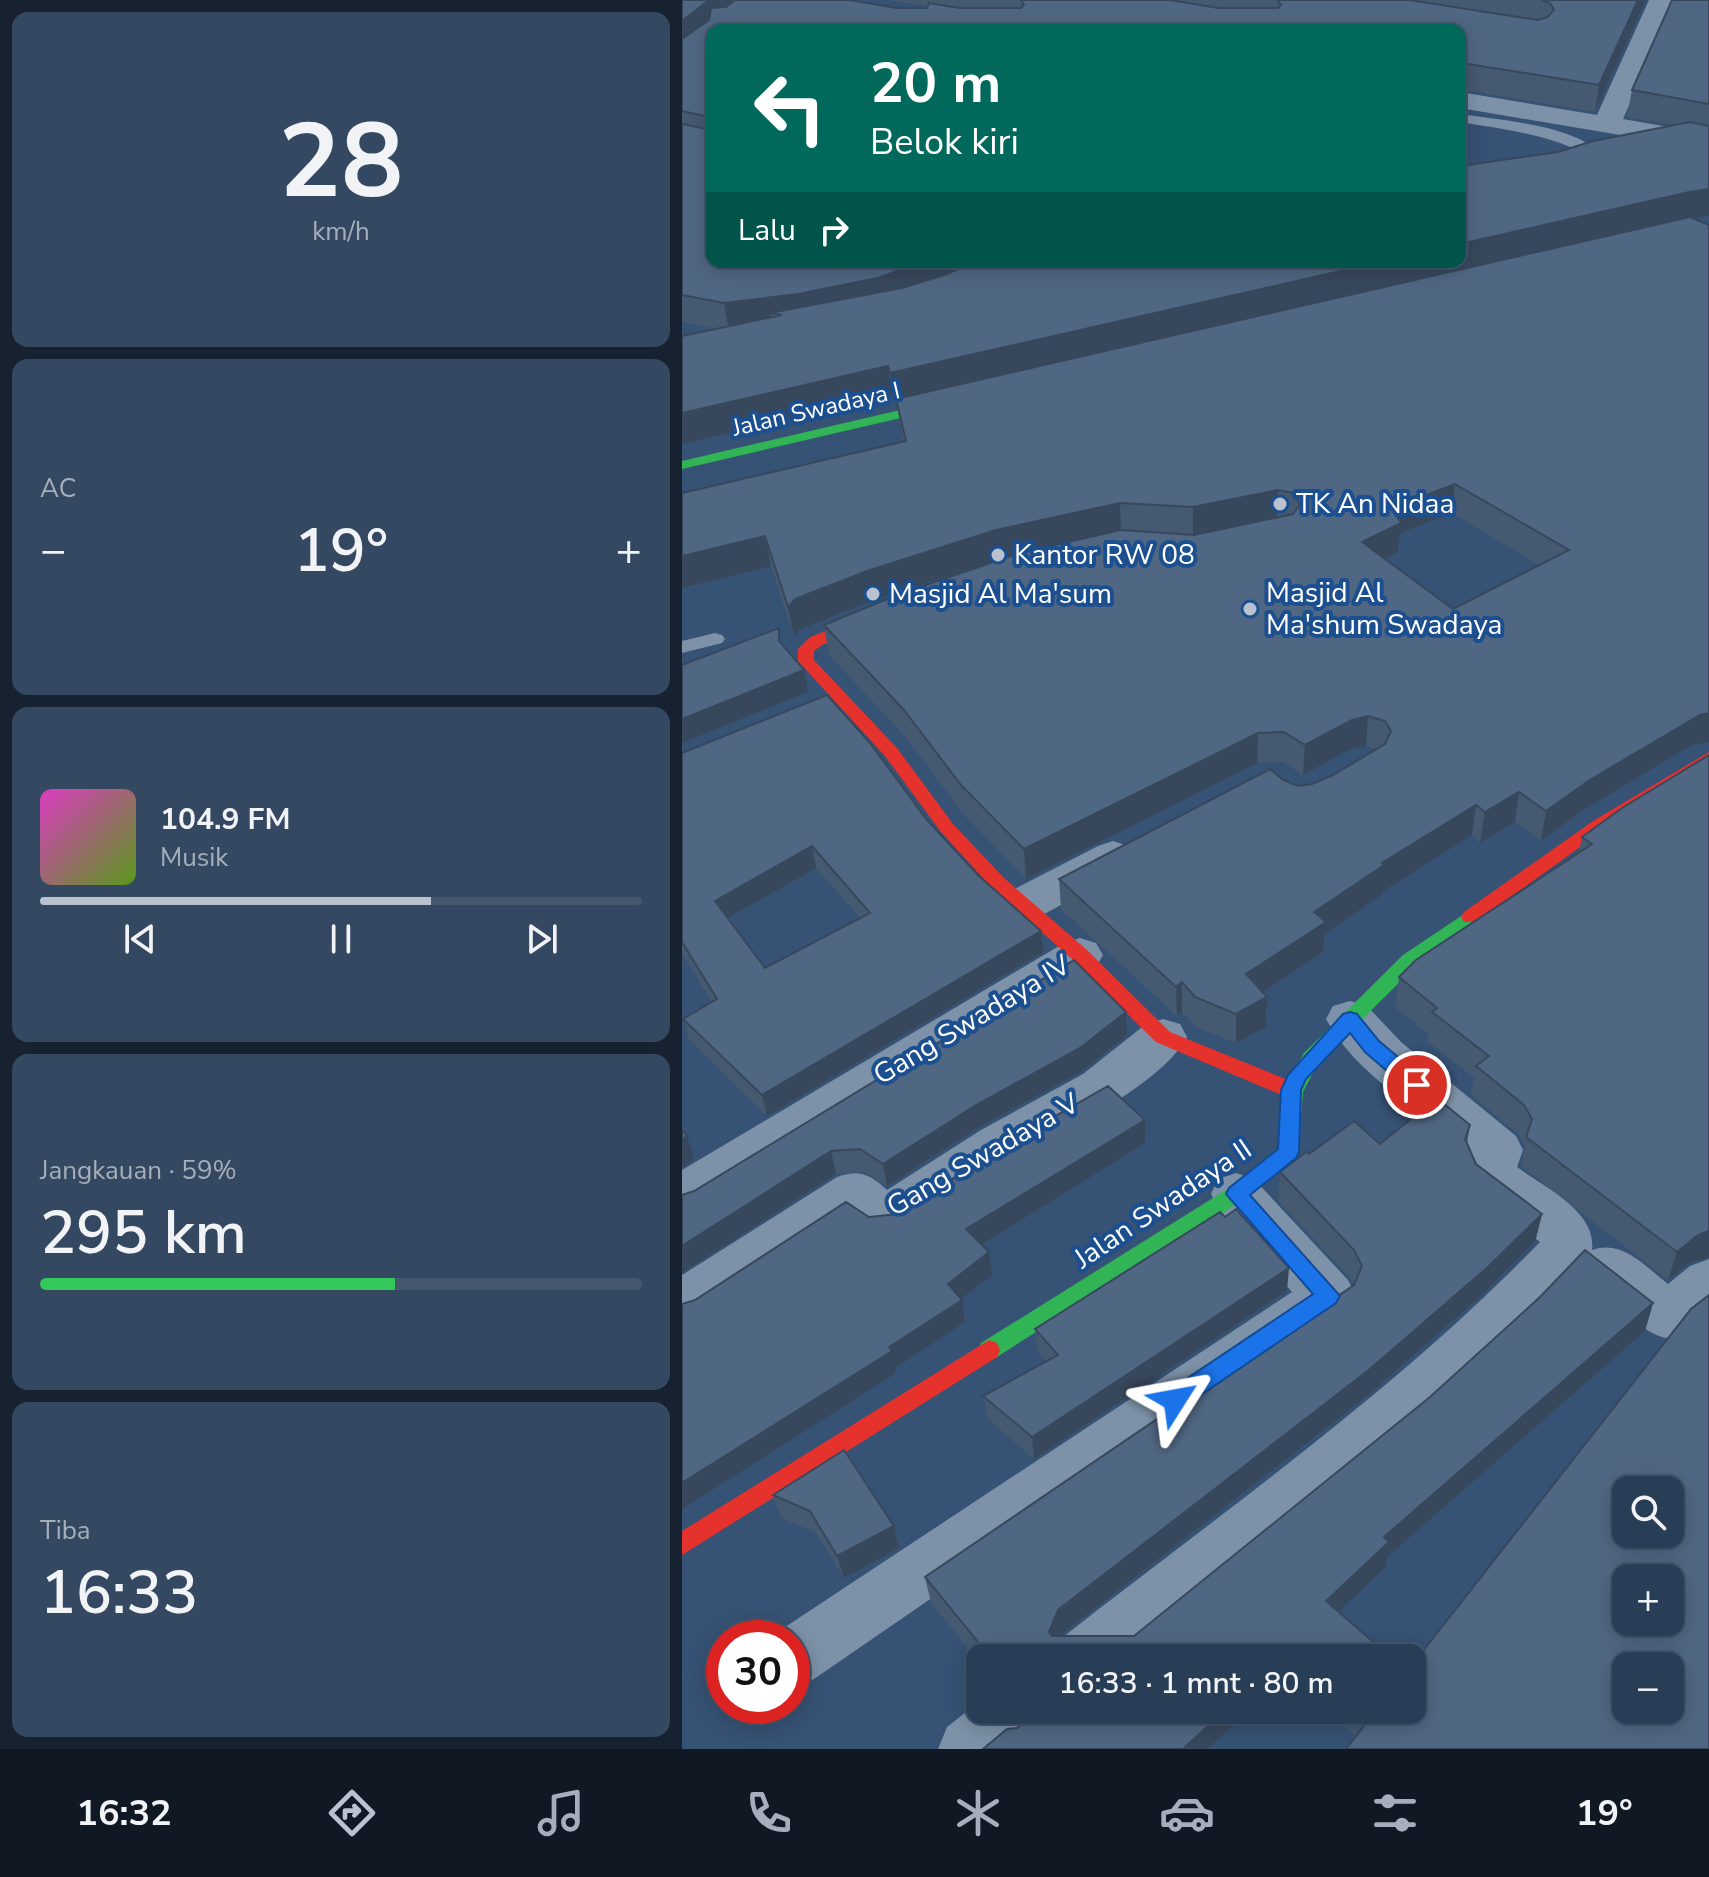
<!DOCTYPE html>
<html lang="id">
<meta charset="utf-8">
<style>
:root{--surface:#283e57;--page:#344961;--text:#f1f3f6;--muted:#a5aeba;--line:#44576d;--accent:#b9c2ce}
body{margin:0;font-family:"Nunito Sans",sans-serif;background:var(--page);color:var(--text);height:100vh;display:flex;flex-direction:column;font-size:30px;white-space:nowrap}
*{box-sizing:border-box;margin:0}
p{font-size:26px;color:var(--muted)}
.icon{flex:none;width:44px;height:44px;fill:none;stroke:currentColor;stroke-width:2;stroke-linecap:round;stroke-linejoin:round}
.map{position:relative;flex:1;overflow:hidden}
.drawer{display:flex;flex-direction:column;gap:12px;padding:12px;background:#162230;width:682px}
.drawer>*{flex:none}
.banner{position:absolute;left:24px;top:24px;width:760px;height:244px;border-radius:16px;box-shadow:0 4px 20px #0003,0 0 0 2px var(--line);background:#00695c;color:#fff;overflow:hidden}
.controls{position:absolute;left:930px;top:1476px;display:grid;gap:16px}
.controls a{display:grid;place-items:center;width:72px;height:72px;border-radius:16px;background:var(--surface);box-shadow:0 4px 20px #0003,0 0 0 2px var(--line);font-size:40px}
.speed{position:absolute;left:24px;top:1620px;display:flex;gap:16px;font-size:40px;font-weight:700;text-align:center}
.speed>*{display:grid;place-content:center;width:104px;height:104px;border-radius:50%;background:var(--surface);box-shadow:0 4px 20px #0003,0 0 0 2px var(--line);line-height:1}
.speed .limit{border:12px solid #d22;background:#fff;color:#111}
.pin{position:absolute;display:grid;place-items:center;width:68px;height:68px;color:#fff;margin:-34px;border:4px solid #fff;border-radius:50%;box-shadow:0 2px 8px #0007}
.me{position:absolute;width:88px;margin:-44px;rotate:56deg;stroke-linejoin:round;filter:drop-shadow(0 0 6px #0008)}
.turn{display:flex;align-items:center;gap:28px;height:168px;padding:0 32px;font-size:36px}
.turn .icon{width:104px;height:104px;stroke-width:2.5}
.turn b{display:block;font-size:56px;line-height:68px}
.then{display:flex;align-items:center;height:76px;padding:0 32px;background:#0003;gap:16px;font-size:30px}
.big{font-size:60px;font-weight:600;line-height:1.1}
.drawer .card{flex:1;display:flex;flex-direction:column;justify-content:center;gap:12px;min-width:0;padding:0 28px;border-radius:16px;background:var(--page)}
.drawer .dial{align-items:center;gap:0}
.dial b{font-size:104px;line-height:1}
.song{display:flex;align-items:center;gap:24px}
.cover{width:96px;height:96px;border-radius:12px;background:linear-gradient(135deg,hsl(310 70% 55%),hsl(90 70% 35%))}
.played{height:8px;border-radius:4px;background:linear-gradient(90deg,var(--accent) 65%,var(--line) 65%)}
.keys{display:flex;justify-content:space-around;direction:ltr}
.heat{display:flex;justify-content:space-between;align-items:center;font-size:44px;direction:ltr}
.charge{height:12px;border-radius:6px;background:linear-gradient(90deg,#34c759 59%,var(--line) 0)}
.trip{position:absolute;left:284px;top:1644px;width:460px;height:80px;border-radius:16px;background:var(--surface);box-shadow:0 4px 20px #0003,0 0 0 2px var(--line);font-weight:600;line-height:80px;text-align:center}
.dock{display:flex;height:128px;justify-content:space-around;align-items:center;background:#101923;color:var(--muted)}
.dock .icon{width:56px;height:56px}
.dock .active{color:var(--accent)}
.dock b{font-size:36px;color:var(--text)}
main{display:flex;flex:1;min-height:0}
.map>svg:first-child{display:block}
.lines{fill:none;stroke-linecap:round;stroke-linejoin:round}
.lane{fill:#7d92a8;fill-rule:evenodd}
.street{fill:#7d92a8;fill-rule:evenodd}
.fast{fill:#30b455;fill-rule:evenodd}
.jam{fill:#e5322d;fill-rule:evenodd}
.wall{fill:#455971;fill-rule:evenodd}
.shaded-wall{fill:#38485c}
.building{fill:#506783;stroke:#38485c;stroke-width:2;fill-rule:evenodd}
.route{fill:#1a73e8;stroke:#114b97;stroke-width:2}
.poi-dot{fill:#b9c2ce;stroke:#1b4f8f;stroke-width:3}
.labels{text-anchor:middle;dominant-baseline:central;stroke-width:8;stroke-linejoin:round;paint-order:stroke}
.far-street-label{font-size:24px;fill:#fff;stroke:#1b4f8f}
.poi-label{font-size:28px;fill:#fff;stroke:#1b4f8f;text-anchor:start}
.street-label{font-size:28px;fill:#fff;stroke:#1b4f8f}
</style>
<main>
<section class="drawer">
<div class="card dial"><b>28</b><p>km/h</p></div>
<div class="card"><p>AC</p>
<div class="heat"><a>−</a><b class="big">19°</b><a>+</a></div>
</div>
<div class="card">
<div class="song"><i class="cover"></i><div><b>104.9 FM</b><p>Musik</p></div></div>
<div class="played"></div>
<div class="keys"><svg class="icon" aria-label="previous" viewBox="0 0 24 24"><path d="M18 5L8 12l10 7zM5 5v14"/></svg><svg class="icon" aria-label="pause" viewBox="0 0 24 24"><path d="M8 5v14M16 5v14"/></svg><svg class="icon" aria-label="next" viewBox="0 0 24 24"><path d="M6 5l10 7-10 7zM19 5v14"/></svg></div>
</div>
<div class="card"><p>Jangkauan · 59%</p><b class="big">295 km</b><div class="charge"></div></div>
<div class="card"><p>Tiba</p><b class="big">16:33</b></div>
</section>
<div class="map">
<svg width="1027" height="1749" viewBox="0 0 1027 1749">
<rect width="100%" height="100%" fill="#365274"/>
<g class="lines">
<path class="lane" d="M778 114C815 120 886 124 914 150L906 167H896L894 164 899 152C861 133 819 129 778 122Z
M33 633 40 635 43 639 40 643 0 653V641Z"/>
<path class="street" d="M967 0H993L941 119 1027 134V150L778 108V92L915 115Z
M431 841 446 846 453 857 446 868 357 917 341 921 325 917 319 905 325 893 416 846Z
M398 938 414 943 421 955 414 967 18 1211 0 1217V1170L382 943Z
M668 1001 685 1006 719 1042 834 1136 841 1150 835 1167C862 1187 915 1211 910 1250 940 1239 963 1266 986 1284L1008 1266 1027 1259V1313C1016 1323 1000 1339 985 1338 963 1336 909 1288 900 1269L849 1323 741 1422 451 1658H373L381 1637C543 1510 715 1390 858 1242L791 1191 781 1167 787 1154C741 1110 675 1077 644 1019L651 1006Z
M481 1019 498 1024 505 1037C479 1085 384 1129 337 1157 297 1181 258 1209 219 1234 197 1242 186 1238 169 1221L19 1319 0 1326V1275L155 1177C177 1169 188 1174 205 1190L299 1130 401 1074 464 1024Z
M554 1173 572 1179 666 1280 674 1296 666 1312 132 1679 110 1688V1638L88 1637 610 1292 536 1209 529 1194 536 1179Z
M298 1701V1710H368L359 1732 337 1749H256L265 1727Z"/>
<path class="fast" d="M274 397 281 401 279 404 0 469V461Z
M788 910 794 912 797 917 794 922 735 965 636 1063 621 1092 616 1152 613 1158 561 1200 315 1357 307 1360 299 1357 296 1350 299 1343 547 1188 596 1148 601 1092 622 1053 721 955Z"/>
<path class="jam" d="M198 610 206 615 204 618 140 645 132 651V660L215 748 271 824 322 878 405 950 488 1032 616 1084 619 1090 616 1096 609 1098 602 1096 474 1042 391 960 310 888 259 832 203 756 116 661V649L128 637Z
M1027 752V766L923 829 794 922H782L779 917 782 912 911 821Z
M307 1340 315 1343 318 1350 315 1357 0 1555V1531Z"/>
</g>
<path class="wall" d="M0 0 215 8H245V6L205 0H964L913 112 778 89V90V30L30 262H778L876 152 993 125 945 117 950 90 1027 0V216L1010 218 1027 225V742L1010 745 900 811 859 841 833 822 798 843 790 835 700 892 699 895 643 934 641 952 581 992 585 997 584 1027 554 1043 513 1027 500 1012 495 1016 379 909 377 879 601 780 616 786 630 784 651 775 695 750 684 746 667 750 621 775 601 762 575 763 344 879 282 815 226 740 147 655 142 625 316 560 189 601 119 629 112 637 89 566 0 588V493L221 441 215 402H212L210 395 34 329 0 322ZM770 513 857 565 771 609 703 559 716 552 718 533Z
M0 753 245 820 296 875 359 931 361 952 85 1116 7 1040 1 1019 30 1002 0 954ZM134 868 178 918 83 968 46 919Z
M1027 755 1007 1263 986 1280 839 1166 843 1146 837 1135 789 1095 792 1078 746 1042 747 1035 713 1007 717 977 897 853 900 837Z
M445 1035 399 1072 297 1127 205 1186 182 1172 154 1174 0 1273V1195Z
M788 1125 785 1144 794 1164 860 1214 853 1242 801 1294 685 1396 378 1636H452L971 1303 963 1331 705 1557 703 1568 656 1611 710 1658H298V1663L249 1603 243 1577 672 1285 669 1279 596 1201 598 1172 627 1154 698 1144Z
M605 1291 352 1459 305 1418 301 1396 364 1361 356 1352 353 1329Z
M91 1495 212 1526 217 1548 162 1578 134 1533 99 1518Z
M644 1710H730L673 1737Z"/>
<path class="shaded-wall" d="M27 0H56L0 50V21Z
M956 0H964L913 112 917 85Z
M781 63 778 89V90V70Z
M1027 189V216L1002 219 212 402 208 373 698 262H778V244L1007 192Z
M240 262H305L274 279 100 315 88 313 91 326 47 332 42 303Z
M206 366 210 395 0 444V413Z
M773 484 770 513 718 533 716 552 678 571 680 542 710 508Z
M596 490 595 519 511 537V507Z
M438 503 439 532 316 560 189 601 119 629 112 637 106 607 113 599 185 571 314 530Z
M83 536 89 566 0 588V556Z
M122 670 126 692 0 743V719Z
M1027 713V742L1010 745 900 811 859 841 864 811 906 781 1018 715Z
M686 716 684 746 667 750 621 775 623 745 670 720Z
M576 733 575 763 344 879 342 849Z
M837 792 833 822 798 843 803 812Z
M794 805 790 835 700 892 699 895 643 934 641 952 563 1004 564 974 632 912 700 863Z
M130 846 134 868 38 923 33 901Z
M359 931 361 952 85 1116 80 1095Z
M500 982V1012L495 1016 494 987Z
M585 997 584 1027 554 1043V1014Z
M444 1012 445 1035 399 1072 297 1127 205 1186 201 1164Z
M463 1120V1143L287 1252 284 1229Z
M5 1136 12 1159 0 1168V1140Z
M149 1151 154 1174 0 1273V1246Z
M860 1214 853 1242 801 1294 685 1396 379 1635 370 1657 367 1632 376 1610Z
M1027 1231V1257L1007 1263 986 1280 995 1252 1016 1235Z
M307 1252 310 1275 270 1306 280 1300 283 1322 213 1368 214 1373 0 1509V1483L207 1347 266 1284Z
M607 1268 605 1291 352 1459 350 1437Z
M971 1303 963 1331 705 1557 703 1568 641 1626 644 1601 702 1537Z
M212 1526 217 1548 162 1578 155 1556Z
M607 1649 606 1658H598Z
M543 1710H567L526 1749H501Z"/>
<path class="building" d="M0 0H27L0 21Z
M53 0H167L215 8H245L247 3 277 8H339L342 5 339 0H488L536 8H596L599 5 595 0H727L856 20 866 17 872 10 868 3 860 0H956L917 85 781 63 778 70V30H30V262H240L196 278 116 294 42 303 0 295V124L24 129 28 126 27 117 0 111V39L27 20 29 8 44 7Z
M990 0H1027V104L950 90Z
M1008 122 1027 126V189L1007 192 778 244V166L876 152 911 141Z
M1008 217 1027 225V713L1018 715 906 781 864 811 837 792 803 812 794 805 700 863 702 865 632 912 644 922 564 974 585 997 554 1014 513 997 500 982 494 987 377 879 588 769 601 780 616 786 630 784 651 775 703 744 709 731 703 721 686 716 670 720 623 745 602 732 576 733 342 849 279 785 222 710 142 625 215 595 338 553 439 530 512 535 611 514 618 505 611 493 596 490 511 507 438 503 314 530 185 571 113 599 106 607 83 536 0 556V493L224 441 214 399ZM773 484 887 550 771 609 680 542 719 523 710 508Z
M291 262H698L208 373 206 366 0 413V336L100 315 88 313 220 288 265 274Z
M97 628V641L122 670 0 719V665Z
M145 695 188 743 245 820 296 875 359 931 80 1095 1 1019 35 999 0 942V753ZM130 846 188 913 83 968 33 901Z
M1027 755V1231L1016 1235 995 1252 844 1137 850 1119 842 1105 794 1066 807 1056 750 1012 755 1008 717 977 734 960 910 844 900 837 940 808Z
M392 960 444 1012 398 1048 294 1105 201 1164 178 1149 149 1151 0 1246V1195L12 1191Z
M426 1086 463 1120 284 1229 307 1252 266 1284 280 1300 207 1347 210 1351 0 1483V1304L13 1300 164 1202 187 1217 216 1214 321 1146Z
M755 1098 788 1125 783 1139 794 1164 860 1214 807 1266 688 1369 376 1610 367 1632 370 1636H452L748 1397 858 1297 903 1250 971 1303 702 1537 707 1542 644 1601 710 1658H617L607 1649 598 1658H309L243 1577 672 1285 680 1266 672 1250 598 1172 624 1152 627 1154 672 1121 698 1144Z
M0 1130 5 1136 0 1140Z
M554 1209 607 1268 350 1437 301 1396 376 1355 353 1329 538 1212 543 1217Z
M1027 1295V1749H664L685 1722 672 1710H730V1665L1009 1309ZM944 1490H988V1534H944ZM944 1578H988V1622H944ZM944 1666H988V1710H944Z
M162 1450 212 1526 155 1556 128 1511 91 1495Z
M358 1710H543L501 1749H301L325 1729 335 1728Z"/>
<path class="route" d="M668 1012 675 1014 697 1041 742 1079 745 1085 742 1091H728L683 1052 668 1033 624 1079 619 1090 617 1152 614 1158 568 1195 658 1296 654 1303 501 1407 493 1410 485 1407 482 1400 485 1392 631 1294 544 1194 547 1188 596 1149 599 1090 606 1075 661 1014Z"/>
<g class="poi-dot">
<circle cx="598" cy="504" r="8"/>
<circle cx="316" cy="555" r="8"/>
<circle cx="191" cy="594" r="8"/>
<circle cx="568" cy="609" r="8"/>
</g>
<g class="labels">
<g class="far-street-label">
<text transform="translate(134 409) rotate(-13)">Jalan Swadaya I</text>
</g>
<g class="poi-label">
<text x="614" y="504">TK An Nidaa</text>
<text x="332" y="555">Kantor RW 08</text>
<text x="584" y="593">Masjid Al<tspan x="584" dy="32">Ma'shum Swadaya</tspan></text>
<text x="207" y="594">Masjid Al Ma'sum</text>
</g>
<g class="street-label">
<text transform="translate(290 1020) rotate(-31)">Gang Swadaya IV</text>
<text transform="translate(301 1155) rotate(-30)">Gang Swadaya V</text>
<text transform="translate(481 1204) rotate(-34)">Jalan Swadaya II</text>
</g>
</g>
</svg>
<div class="controls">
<a><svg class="icon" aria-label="search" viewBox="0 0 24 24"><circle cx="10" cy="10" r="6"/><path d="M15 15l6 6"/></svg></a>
<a>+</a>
<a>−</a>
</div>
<div class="speed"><div class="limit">30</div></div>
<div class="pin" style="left:735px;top:1085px;background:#d93025"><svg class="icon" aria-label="arrive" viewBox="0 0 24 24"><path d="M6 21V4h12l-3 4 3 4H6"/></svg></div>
<svg class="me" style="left:493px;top:1400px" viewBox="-20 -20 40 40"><path d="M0-17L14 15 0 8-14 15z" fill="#1a73e8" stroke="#fff" stroke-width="4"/></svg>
<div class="trip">16:33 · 1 mnt · 80 m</div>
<div class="banner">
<div class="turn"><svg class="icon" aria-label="left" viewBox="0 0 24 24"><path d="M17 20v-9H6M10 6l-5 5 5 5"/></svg><div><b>20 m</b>Belok kiri</div></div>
<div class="then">Lalu<svg class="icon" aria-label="right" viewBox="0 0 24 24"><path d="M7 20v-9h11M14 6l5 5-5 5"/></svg></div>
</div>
</div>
</main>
<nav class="dock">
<b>16:32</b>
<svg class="icon active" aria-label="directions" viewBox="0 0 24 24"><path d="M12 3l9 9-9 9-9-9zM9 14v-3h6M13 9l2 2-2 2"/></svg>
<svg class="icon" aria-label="music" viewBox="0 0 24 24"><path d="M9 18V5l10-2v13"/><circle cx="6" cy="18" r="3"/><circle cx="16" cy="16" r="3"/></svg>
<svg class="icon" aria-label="phone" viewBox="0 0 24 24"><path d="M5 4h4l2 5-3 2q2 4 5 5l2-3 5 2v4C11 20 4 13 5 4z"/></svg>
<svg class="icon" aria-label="climate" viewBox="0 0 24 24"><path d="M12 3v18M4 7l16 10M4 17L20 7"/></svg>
<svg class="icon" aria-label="car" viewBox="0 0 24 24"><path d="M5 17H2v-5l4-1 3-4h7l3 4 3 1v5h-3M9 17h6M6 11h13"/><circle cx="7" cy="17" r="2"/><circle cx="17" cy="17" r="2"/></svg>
<svg class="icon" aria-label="filters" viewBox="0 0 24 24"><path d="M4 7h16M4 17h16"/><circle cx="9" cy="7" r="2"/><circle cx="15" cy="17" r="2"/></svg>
<b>19°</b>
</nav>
